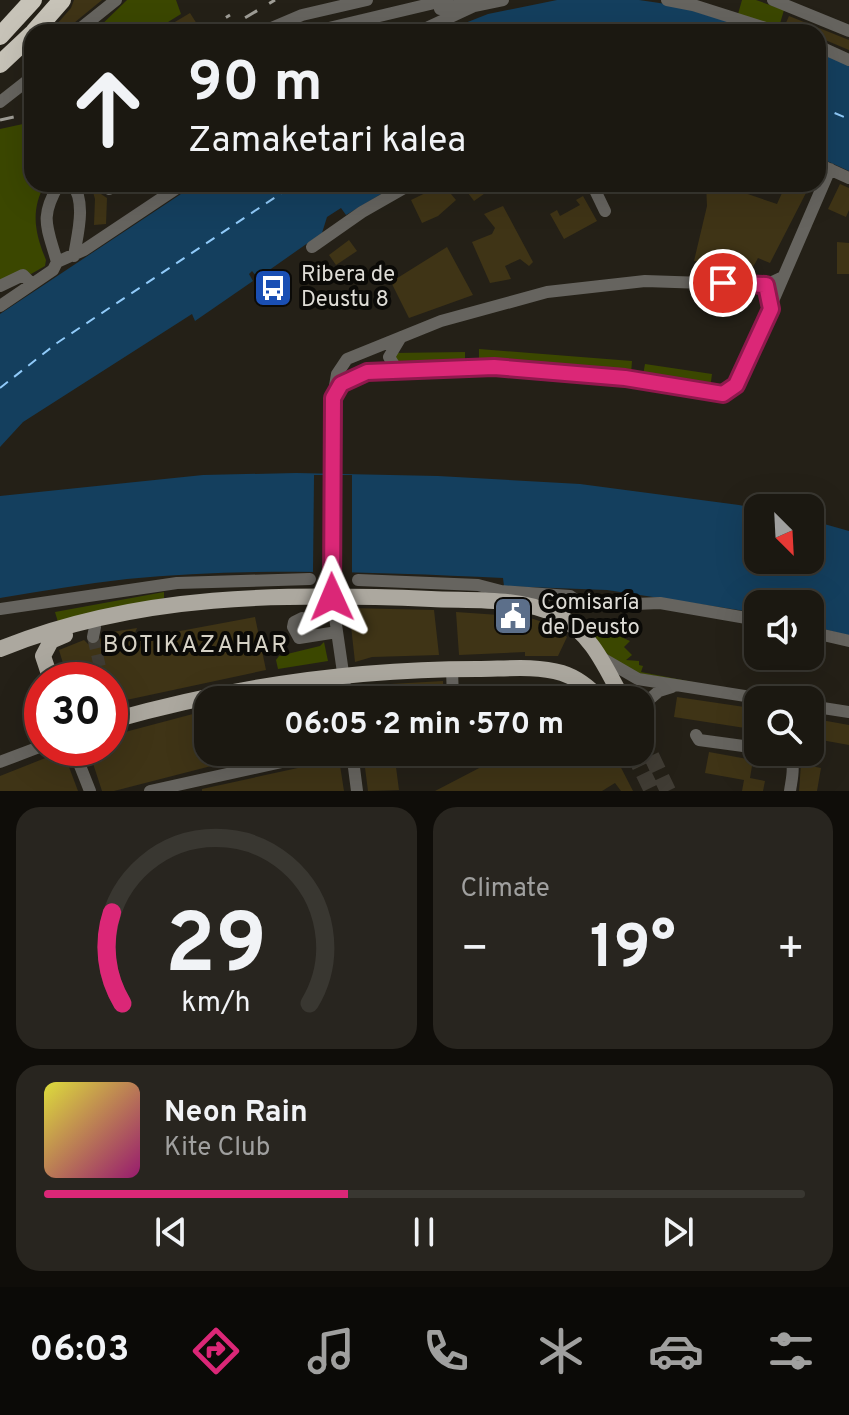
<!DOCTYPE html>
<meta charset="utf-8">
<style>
:root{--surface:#1b1811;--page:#28251f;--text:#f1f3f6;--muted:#a0a09f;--line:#393731;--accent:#db2777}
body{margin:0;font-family:Overpass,sans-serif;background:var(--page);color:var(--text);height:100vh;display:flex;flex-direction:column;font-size:30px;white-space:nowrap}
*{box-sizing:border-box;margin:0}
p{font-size:26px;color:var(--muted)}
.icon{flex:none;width:44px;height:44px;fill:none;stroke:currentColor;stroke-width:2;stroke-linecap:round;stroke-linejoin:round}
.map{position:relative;height:791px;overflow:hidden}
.sheet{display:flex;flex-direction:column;gap:16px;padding:16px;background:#0f0d09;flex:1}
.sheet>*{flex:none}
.hud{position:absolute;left:24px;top:24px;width:802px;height:168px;border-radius:24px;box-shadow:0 8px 32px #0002,0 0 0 2px var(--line);background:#1b1811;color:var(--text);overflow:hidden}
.needle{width:52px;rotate:156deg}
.tools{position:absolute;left:744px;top:494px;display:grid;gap:16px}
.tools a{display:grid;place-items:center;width:80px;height:80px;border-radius:16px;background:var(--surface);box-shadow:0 8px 32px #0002,0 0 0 2px var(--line);font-size:40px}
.speed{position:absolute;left:24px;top:662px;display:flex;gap:16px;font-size:40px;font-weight:700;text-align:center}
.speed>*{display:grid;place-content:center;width:104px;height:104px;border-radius:50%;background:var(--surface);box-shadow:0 8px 32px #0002,0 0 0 2px var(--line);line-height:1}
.speed .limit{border:12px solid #d22;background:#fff;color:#111}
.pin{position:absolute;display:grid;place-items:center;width:68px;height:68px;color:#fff;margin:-34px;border:4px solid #fff;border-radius:50%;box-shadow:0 2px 8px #0007}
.me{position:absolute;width:88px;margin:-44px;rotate:359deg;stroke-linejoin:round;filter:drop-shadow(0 0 6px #0008)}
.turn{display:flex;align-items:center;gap:28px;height:168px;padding:0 32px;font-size:36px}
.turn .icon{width:104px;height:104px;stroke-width:2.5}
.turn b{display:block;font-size:56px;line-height:68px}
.big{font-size:60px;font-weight:700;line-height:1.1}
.sheet .card{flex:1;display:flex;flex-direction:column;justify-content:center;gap:12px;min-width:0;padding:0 28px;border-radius:24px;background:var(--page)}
.sheet .dial{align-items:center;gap:0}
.dial svg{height:208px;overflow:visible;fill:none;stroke:var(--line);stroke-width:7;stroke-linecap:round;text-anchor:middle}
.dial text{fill:var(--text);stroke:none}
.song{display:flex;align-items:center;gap:24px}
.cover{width:96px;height:96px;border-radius:12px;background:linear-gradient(135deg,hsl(60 70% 55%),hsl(320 70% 35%))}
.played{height:8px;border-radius:4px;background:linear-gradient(90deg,var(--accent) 40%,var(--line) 40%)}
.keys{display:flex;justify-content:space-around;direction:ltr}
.heat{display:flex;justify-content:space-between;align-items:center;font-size:44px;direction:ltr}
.sheet .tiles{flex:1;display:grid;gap:16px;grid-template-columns:1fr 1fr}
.card:last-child{grid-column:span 2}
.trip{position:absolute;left:194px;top:686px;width:460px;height:80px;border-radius:24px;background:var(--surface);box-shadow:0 8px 32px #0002,0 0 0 2px var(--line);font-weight:700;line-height:80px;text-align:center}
.menu{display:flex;height:128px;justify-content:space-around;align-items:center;background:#0b0a07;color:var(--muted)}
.menu .icon{width:56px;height:56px}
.menu .current{color:var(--accent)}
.menu b{font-size:36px;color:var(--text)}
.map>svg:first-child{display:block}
.green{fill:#3b4700}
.water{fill:#143f5e}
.pier{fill:#242017}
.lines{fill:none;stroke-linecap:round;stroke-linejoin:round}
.ferry{stroke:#90caf9;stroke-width:2;stroke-dasharray:10 8;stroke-linecap:butt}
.building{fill:#3f3416}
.minor-tunnel{stroke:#403c34;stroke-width:12;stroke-dasharray:12 6;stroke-linecap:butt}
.major-tunnel{stroke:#403c34;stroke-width:16;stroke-dasharray:16 8;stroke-linecap:butt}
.minor{stroke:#66645f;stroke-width:12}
.major{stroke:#aca89f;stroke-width:16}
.highway{stroke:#c7c3b8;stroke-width:18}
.rail{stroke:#9f9d96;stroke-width:3;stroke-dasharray:14 14;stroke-linecap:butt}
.route-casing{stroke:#8e194d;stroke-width:20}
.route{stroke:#db2777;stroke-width:14}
.labels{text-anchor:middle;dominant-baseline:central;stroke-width:8;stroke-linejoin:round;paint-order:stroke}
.poi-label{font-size:22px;fill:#dedcd6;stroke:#0b0a07;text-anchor:start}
.neighbourhood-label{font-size:24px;letter-spacing:2px;fill:#d6d2c6;stroke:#0b0a07}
</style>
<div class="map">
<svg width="849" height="791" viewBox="0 0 849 791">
<rect width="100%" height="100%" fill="#242017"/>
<path class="green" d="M127 0H176L181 14 152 32H94Z
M742 0H756L784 10 779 27 738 14Z
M32 122V184H45C30 211 35 233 46 260L45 266 31 274 26 272 0 282V129Z
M479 349 632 361 631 374 479 364Z
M465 352V363L404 366 397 365 393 353Z
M645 364 712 374 710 389 643 375Z
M164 592V598L61 622H58L55 612Z
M586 620 592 626H603L604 622 617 626 618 623 624 624 623 634 619 636 630 641 624 647 632 655 626 660 639 661V665L643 666 641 672 698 683 637 673 610 657 582 626Z
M324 642 328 661 278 669 276 660 279 656 320 646Z"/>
<path class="water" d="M557 0H639L673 5 764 32H431L452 22 455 27 488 14Z
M818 50 849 64V171L818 157Z
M196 184H398L346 215 341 208 327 217 322 233 258 278 252 271 249 274 253 281 195 321 192 314 23 422 0 447V314Z
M296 473 438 476 580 484 739 505 758 509V560H810V520L849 531V636L810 625V604H758V613L607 590 504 586 503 578C379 572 251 567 127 579 84 584 42 591 0 598V496L203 475Z"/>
<path class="pier" d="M314 475H352V573H313Z"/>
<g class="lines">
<path class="ferry" d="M818 106 849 119
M0 388 57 343 295 184"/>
</g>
<path class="building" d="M74 0H102L63 32H50L71 8Z
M190 13 197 24 184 32H158Z
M789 16 849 40V50L818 37V32H803L785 25Z
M95 184H102L101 194 107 198 106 224 94 225 95 199 91 185Z
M444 184H498L474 201 462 185 451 194 456 200 438 216 422 223 411 200Z
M706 184H718L777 204 786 184H798L808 189 770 263 758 258 752 269 719 267 715 262 694 261 707 206Z
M840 184 849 188V210L846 217 828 209Z
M583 196 597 221 564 239 550 214 557 210 560 216 580 205 576 200Z
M503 206 533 262 529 266 520 259 505 266 511 279 490 283 472 242 492 234 495 228 484 214Z
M349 240 357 251 336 265 329 255Z
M837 242 849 243V274H837Z
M447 247 473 295 409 318 391 282Z
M349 608 434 610 439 655 372 657 355 662Z
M456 612 527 617 552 625 567 637 558 656H525V652L459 655Z
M255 617 266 670 117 702 110 699V680H68L59 650 84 640 88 644 95 646 103 635 112 632 137 628 132 640Z
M443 681 444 700H357L355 686Z
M328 689 334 700H277L276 696Z
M677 697 758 709V730L674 717Z
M208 710V752H254V755L114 791H102L88 748H110V736Z
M810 718 849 725V745L810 738Z
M63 751 78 791H0V776Z
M363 752H394L399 790 368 791Z
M510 752H613L633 791H621L615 783 602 791H435Z
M709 752 753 760 750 778 765 781 763 791H742L744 780 705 773Z
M339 759 344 791H202V789Z
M801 764 821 768 817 791H799Z"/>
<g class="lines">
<path class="minor-tunnel" d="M93 637 103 680"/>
<path class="major-tunnel" d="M641 734 668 791
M633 752 652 791"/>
<path class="minor" d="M667 0 693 5 778 32
M773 0 849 31
M440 9 464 4 474 6
M76 32 116 0
M262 32 302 15 367 0
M312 32 447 0
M418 32 474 6 503 0
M818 46 849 60
M0 102 32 77
M818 164 849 178
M72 184C87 202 77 236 74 256
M592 184 605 211
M109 189 116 184
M312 247 362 212 411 184
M57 262C47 226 39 218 59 184
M0 286 23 275 28 280
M0 306 53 270 57 262 84 250 183 184
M401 337 389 357 396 368 403 372
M336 392 350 378 367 372 515 368 625 378 723 394 736 385 741 375 830 169
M358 580 478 585 501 591 570 596 584 606 660 603 758 620
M0 609 177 583 310 579
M302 618 294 622 293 627 299 638 337 632
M810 632 849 641
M93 637 95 627
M600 657 638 679 770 700
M452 669 453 700
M347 700 332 597V436L333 398 337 374 347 359 441 321 547 292 645 281 766 285 781 278
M810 706 849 712
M110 708 113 720
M643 731 644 704 659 691 672 687
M696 735 699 740 758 748
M73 748 90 791
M352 752 357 791
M782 752C798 759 792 776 790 791
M0 762 42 746
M150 791 327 752"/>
<path class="major" d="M0 649C137 593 287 593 431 599 472 601 520 597 557 615 591 632 606 668 623 700
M43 656 51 641 65 635
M43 656 51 680
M110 721C230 687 352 669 477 669 504 669 535 665 562 673 578 678 590 688 601 700
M640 733 641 734"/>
<path class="highway" d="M34 32 62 0
M0 36 33 0
M0 64 32 34"/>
<path class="rail" d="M202 32 230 15
M221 32 275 0
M0 120 32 113"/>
</g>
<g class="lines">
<defs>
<path id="route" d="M332 597 333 398 341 384 367 372 494 367 625 378 723 394 736 385 771 309 766 285 723 283"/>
</defs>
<use href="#route" class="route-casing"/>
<use href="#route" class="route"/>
</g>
<defs>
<symbol id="bus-square" viewBox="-11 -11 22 22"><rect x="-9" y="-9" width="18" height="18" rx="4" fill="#1a4fb4" stroke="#0b0a07"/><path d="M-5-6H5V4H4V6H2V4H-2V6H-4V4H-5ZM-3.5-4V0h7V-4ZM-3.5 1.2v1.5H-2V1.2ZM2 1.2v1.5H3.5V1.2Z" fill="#fff"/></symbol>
<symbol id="civic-square" viewBox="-11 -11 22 22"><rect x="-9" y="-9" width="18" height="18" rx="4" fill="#5c6f8a" stroke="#0b0a07"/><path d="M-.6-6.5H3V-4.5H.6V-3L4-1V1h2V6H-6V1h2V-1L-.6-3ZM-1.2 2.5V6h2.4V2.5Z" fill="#fff"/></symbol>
</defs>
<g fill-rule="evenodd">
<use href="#bus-square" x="251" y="266" width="44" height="44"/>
<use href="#civic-square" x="491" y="594" width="44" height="44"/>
</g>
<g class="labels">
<g class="poi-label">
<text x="301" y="275">Ribera de<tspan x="301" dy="25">Deustu 8</tspan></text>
<text x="541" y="603">Comisaría<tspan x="541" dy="25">de Deusto</tspan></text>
</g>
<g class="neighbourhood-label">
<text x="196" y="646">BOTIKAZAHAR</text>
</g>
</g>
</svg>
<div class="tools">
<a><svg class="needle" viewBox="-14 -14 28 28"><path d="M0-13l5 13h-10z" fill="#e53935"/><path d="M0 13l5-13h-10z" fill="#a0a09f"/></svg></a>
<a><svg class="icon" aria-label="sound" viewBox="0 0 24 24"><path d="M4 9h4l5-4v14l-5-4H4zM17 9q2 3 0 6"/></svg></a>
<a><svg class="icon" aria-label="search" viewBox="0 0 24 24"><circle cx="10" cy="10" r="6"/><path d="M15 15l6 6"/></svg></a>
</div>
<div class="speed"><div class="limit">30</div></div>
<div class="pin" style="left:723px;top:283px;background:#d93025"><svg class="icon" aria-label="arrive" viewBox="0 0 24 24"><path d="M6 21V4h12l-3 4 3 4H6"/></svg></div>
<svg class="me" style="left:332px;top:597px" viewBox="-20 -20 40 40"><path d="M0-17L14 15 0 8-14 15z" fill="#db2777" stroke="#fff" stroke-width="4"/></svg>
<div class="trip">06:05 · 2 min · 570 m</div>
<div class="hud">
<div class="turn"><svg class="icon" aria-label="ahead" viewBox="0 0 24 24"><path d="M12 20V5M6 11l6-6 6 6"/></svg><div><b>90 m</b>Zamaketari kalea</div></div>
</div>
</div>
<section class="sheet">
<div class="tiles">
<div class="card dial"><svg viewBox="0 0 100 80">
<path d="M14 69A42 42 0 1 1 86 69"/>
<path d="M14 69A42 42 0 0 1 10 34" stroke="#db2777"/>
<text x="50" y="56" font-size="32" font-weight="700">29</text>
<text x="50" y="72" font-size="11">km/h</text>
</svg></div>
<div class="card"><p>Climate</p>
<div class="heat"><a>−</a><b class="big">19°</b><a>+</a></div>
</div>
<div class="card">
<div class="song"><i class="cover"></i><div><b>Neon Rain</b><p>Kite Club</p></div></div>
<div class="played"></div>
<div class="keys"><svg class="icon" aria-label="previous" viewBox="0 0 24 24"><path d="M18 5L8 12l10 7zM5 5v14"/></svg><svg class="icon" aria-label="pause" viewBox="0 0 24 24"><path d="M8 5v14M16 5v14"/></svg><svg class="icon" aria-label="next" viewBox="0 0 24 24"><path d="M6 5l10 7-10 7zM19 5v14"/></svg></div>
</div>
</div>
</section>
<nav class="menu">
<b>06:03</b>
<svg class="icon current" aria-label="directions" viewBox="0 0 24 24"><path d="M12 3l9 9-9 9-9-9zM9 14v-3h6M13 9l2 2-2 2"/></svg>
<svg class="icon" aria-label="music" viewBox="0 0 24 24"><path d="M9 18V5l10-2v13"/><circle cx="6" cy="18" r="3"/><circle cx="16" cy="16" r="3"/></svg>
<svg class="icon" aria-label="phone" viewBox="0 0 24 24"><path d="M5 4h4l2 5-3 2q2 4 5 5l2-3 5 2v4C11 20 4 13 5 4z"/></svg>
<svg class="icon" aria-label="climate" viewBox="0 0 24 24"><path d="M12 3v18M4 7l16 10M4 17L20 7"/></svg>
<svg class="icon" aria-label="car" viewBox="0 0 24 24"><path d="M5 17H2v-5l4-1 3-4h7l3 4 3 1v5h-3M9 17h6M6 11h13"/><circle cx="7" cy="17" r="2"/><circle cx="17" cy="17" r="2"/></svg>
<svg class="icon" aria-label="filters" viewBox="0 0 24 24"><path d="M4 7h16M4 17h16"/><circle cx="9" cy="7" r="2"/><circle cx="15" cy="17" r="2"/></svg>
</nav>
